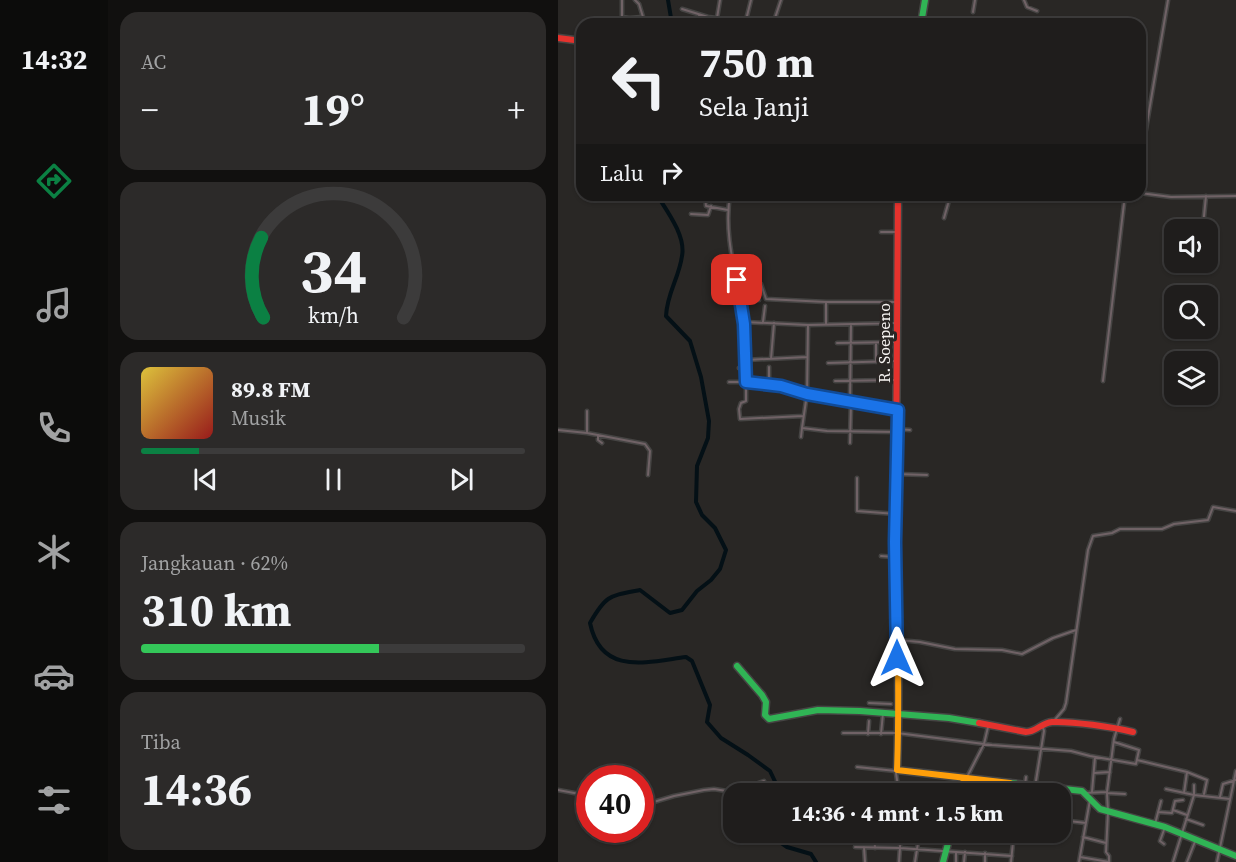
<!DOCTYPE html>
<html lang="id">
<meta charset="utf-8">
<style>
:root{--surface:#1f1d1c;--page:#2c2a29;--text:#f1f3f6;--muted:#a1a2a3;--line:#3c3b3b;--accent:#0b8043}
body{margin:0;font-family:"Source Serif 4",serif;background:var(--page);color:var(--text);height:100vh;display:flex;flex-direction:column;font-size:22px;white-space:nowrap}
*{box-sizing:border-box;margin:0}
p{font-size:20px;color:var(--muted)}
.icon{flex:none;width:33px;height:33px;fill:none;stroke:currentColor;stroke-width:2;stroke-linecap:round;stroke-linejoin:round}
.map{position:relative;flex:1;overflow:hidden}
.sheet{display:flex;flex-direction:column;gap:12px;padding:12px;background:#11100f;width:450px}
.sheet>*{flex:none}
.top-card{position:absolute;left:18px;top:18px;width:570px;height:183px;border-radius:18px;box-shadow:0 2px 4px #0004,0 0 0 2px var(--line);background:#1f1d1c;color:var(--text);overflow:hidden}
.buttons{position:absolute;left:606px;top:219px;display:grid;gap:12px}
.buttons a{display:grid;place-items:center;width:54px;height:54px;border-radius:12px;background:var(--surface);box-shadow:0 2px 4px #0004,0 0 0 2px var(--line);font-size:30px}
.speed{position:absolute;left:18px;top:765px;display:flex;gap:12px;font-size:30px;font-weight:700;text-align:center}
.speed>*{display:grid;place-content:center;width:78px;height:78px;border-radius:50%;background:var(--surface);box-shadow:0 2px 4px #0004,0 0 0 2px var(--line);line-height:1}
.speed .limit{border:9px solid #d22;background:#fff;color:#111}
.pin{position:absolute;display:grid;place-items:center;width:51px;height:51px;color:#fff;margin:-26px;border-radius:12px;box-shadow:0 3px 9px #0006}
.me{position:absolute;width:66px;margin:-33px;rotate:0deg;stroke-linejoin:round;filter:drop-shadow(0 0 4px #0008)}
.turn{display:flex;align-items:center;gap:21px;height:126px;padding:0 24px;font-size:27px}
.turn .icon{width:78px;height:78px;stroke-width:2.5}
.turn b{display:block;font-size:42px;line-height:51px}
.then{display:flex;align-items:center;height:57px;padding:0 24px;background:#0003;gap:12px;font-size:22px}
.big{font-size:45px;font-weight:700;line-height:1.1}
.sheet .widget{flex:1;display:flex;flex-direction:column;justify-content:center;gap:9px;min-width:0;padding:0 21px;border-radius:18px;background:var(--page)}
.sheet .dial{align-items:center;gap:0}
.dial svg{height:156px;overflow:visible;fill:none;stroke:var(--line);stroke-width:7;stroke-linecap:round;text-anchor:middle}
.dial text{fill:var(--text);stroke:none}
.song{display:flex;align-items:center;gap:18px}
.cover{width:72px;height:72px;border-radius:9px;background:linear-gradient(135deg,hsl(50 70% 55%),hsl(0 70% 35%))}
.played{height:6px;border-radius:3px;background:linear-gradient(90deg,var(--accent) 15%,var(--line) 15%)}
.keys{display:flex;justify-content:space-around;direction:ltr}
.heat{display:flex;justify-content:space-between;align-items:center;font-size:33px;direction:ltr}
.charge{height:9px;border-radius:4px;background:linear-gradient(90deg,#34c759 62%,var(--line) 0)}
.trip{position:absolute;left:165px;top:783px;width:348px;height:60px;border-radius:18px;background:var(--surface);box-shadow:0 2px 4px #0004,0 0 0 2px var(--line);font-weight:700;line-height:60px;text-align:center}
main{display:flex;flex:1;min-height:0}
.dock{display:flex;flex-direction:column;width:108px;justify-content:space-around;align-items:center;background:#0c0c0b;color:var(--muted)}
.dock .icon{width:42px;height:42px}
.dock .on{color:var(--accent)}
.dock b{font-size:27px;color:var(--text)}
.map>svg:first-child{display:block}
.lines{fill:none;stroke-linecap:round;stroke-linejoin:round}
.river{stroke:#041016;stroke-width:4}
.street-casing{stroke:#454443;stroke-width:5}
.fast-casing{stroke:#454443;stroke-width:9}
.slow-casing{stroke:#454443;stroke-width:9}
.jam-casing{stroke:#454443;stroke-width:9}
.street{stroke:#706266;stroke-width:2}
.fast{stroke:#30b455;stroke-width:6}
.slow{stroke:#ff9f0a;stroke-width:6}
.jam{stroke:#e5322d;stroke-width:6}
.route-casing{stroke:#114b97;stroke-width:15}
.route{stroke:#1a73e8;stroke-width:10}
.labels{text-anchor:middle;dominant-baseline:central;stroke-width:6;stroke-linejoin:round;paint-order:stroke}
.street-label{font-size:16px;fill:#f7f4f2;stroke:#2a2624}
</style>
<main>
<nav class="dock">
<b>14:32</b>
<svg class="icon on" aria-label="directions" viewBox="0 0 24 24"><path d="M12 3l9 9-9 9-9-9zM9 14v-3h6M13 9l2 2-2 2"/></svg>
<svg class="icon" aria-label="music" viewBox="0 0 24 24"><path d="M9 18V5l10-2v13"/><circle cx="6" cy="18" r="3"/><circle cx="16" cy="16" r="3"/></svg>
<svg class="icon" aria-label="phone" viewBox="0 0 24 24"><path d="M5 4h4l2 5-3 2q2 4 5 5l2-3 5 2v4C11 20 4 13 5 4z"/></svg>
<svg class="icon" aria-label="climate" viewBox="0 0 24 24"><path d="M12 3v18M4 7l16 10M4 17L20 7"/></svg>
<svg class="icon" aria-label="car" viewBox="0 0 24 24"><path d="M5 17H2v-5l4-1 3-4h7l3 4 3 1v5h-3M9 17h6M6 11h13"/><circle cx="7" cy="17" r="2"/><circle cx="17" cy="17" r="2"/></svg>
<svg class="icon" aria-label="filters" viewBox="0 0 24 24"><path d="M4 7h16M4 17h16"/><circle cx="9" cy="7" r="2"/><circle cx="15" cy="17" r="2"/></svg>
</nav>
<section class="sheet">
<div class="widget"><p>AC</p>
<div class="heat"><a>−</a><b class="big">19°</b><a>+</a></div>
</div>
<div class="widget dial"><svg viewBox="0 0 100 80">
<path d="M14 69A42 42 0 1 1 86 69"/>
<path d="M14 69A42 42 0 0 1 13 28" stroke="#0b8043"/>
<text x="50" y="56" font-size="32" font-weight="700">34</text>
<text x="50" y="72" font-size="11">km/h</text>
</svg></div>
<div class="widget">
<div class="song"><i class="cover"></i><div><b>89.8 FM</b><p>Musik</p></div></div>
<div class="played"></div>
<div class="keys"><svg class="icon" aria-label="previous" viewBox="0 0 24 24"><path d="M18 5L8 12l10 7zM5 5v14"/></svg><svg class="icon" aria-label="pause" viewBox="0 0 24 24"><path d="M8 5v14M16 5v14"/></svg><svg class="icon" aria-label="next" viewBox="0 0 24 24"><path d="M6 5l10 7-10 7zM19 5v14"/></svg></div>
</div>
<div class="widget"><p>Jangkauan · 62%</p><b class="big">310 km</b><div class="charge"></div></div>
<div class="widget"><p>Tiba</p><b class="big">14:36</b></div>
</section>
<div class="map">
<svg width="678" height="862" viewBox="0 0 678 862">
<rect width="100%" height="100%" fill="#292725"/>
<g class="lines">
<path class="river" d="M110 0 114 24
M99 195C109 211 128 236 124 256 121 278 109 293 108 316L132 341 143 377 151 421 150 438 139 466 138 502 144 515 157 528 168 550 162 569 153 580 139 591 124 610 112 613 82 590C51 596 48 595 32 623 43 676 89 662 128 657L134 661 152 705 149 722 163 738 190 755 212 771 223 794
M216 832 215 837 229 847 253 854 258 862"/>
<defs>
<path id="street" d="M64 0V17L71 18
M466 0 469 7 479 11
M124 9 150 17 188 22
M415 12 417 0
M159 18 162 0
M73 24 72 18 85 17 81 4 77 0
M134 24 142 15
M187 24 193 0
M192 24C206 17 216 17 230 24
M215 24 223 0
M582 164 610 0
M582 193 613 197 678 196
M147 195 148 206 170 210
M172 195C165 237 180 280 186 321 189 341 187 362 188 382L223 386 274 399 339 410
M133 214 150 215 153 206
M386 218 392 197 396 195
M645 226 648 196
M323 232H340
M181 281 203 284 208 299 268 302H340
M182 299 201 300
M268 303V324
M187 322 250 325 340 323
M205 322 207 306
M328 323 329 302
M250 325 249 394 244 428 269 431 339 432
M279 343 340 342
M318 344V362
M213 359 216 323
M188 360 249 357
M270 363 339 361
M181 368H187
M277 381 339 380
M545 381 567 195
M171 382H188V401L183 403 181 409 182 419 245 416
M211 384V367
M292 402 293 324
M339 429 352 430
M0 430 29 433 87 444 92 451 90 475
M29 433V411
M40 435V440L44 443
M243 437 244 428
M292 443 293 403
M339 474 369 475
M299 478V511L338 514
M323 556 337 557
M340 640 362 642 397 649 444 650 464 654 495 638 518 630
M311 703 333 704
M495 722 506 709 508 703 530 550 535 536 554 533 562 529H604L616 524 650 520 655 507 678 511
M285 733H339L434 745 513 751 532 756 578 764 581 750 556 742
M310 734 311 721
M323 734 325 713
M579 760 629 772 649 780 646 794
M299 767 338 771 339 770
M338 773 341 794
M536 773 552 772
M408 779 426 744 430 727
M467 785 468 777
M477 787 486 731 484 724
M608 789 636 795V785
M0 790 32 796
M534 792 537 757
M526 793 549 792 556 739 562 719
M626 793 629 772
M460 794 461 785
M662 797 665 784 678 780
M82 806 116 796 146 790 156 789 175 792 206 781
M615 810 629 815
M600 812 614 813 617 801 625 800
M628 819 645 825
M502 820 528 823
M597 824 603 801
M316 832 317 848
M307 836H316
M419 836 420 832
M479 836 480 832
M525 837 548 843
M606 844 602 841 607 827
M297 847 342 848 454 856
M306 847 307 862
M522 857 551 862V856L548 852 550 812 549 793 567 794
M341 862 343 832
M357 862 360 843
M398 862V853
M406 862 407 852
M427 862V853
M453 862 456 832
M521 862 532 800
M615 862 636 795 672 799
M629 862 638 839
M659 862 678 771"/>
<path id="fast" d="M363 24 367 0
M179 666 204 695 208 702 207 715 211 719 260 710 302 711 391 718 421 723
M452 783 524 791 542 809 607 827 678 856
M385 862 393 832"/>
<path id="slow" d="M338 466C337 567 343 669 339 770L452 783
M402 794 406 779"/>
<path id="jam" d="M0 38 24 41
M338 466 340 195
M421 723 468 732C478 732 483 723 494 722 514 721 555 727 575 732"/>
</defs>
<use href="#street" class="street-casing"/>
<use href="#fast" class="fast-casing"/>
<use href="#slow" class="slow-casing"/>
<use href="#jam" class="jam-casing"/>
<use href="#street" class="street"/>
<use href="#fast" class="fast"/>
<use href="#slow" class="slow"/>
<use href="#jam" class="jam"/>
</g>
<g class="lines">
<defs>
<path id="route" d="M179 280 186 324 188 382 223 386 249 394 340 410 337 542 339 658"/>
</defs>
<use href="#route" class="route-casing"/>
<use href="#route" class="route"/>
</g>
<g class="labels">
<g class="street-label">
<text transform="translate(326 343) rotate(-90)">R. Soepeno</text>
</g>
</g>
</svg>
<div class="buttons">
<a><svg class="icon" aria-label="sound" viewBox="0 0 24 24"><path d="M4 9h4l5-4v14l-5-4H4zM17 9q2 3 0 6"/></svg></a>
<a><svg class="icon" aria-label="search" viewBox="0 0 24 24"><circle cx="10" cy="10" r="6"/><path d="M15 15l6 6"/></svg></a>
<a><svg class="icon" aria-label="layers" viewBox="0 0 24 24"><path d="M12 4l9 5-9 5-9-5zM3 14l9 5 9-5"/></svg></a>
</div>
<div class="speed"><div class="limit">40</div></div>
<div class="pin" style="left:179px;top:280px;background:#d93025"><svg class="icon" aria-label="arrive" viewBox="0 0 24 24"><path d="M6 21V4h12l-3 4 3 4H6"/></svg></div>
<svg class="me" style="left:339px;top:658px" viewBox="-20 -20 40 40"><path d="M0-17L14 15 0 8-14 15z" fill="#1a73e8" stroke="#fff" stroke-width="4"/></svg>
<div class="trip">14:36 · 4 mnt · 1.5 km</div>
<div class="top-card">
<div class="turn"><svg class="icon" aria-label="left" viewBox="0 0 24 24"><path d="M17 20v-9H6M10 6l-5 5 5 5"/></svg><div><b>750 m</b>Sela Janji</div></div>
<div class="then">Lalu<svg class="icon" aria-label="right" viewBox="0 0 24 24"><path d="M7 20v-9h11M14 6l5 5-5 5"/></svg></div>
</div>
</div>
</main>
